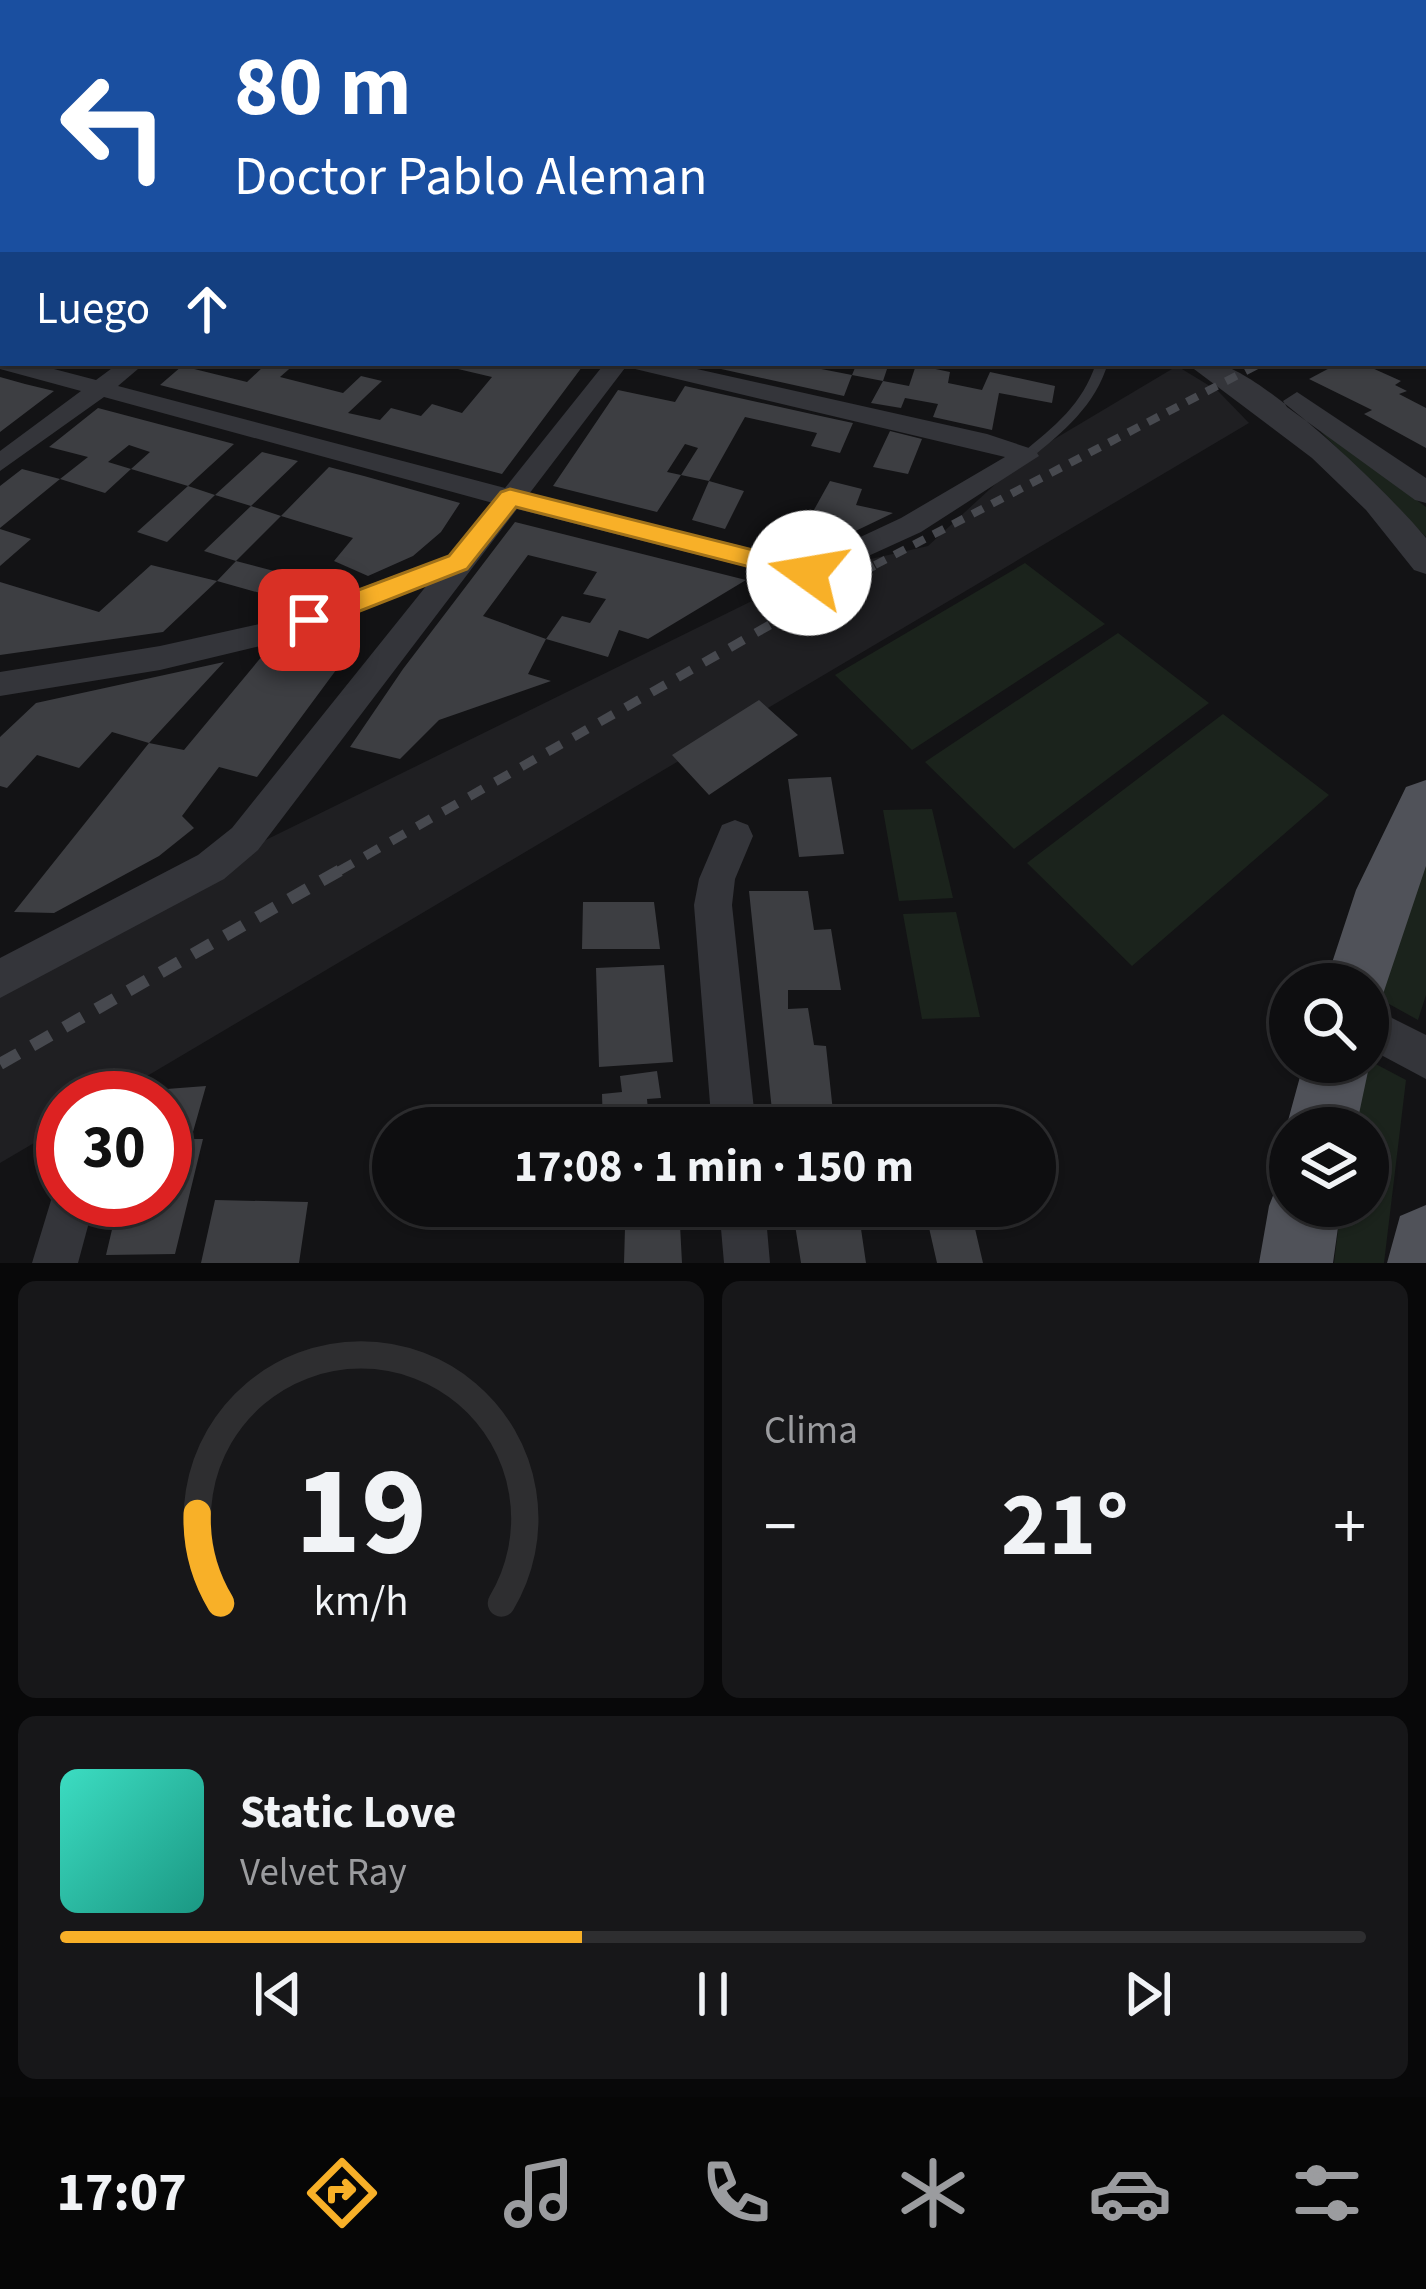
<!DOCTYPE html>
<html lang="es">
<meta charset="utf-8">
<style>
:root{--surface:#0e0e10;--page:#171719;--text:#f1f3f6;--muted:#9b9c9f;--line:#2e2e30;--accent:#f8b028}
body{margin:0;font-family:"Source Sans 3",sans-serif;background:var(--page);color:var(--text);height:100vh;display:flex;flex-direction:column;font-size:45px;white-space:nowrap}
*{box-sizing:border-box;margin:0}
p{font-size:39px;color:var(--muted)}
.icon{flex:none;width:66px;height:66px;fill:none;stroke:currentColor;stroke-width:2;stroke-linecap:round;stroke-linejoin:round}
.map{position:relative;height:1263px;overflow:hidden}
.drawer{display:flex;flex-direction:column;gap:18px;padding:18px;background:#080809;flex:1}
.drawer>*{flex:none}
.banner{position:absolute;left:0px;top:0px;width:1428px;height:366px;box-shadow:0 3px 9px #0004,0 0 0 3px var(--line);background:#1a4fa0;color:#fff;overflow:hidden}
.controls{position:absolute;left:1269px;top:963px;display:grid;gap:24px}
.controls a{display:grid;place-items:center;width:120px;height:120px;border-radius:50%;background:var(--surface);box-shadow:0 3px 9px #0004,0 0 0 3px var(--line);font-size:60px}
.speed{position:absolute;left:36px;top:1071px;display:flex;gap:24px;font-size:60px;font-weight:700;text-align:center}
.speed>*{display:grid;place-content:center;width:156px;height:156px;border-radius:50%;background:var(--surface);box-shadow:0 3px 9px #0004,0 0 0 3px var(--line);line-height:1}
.speed .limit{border:18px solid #d22;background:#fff;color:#111}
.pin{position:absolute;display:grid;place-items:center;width:102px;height:102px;color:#fff;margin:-51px;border-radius:24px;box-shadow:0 6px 18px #0006}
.me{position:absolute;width:132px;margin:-66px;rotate:283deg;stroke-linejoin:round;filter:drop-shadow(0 0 9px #0008)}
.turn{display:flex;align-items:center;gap:42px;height:252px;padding:0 36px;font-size:54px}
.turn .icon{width:156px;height:156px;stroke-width:2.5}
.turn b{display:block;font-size:84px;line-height:102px}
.then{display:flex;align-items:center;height:114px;padding:0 36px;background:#0003;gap:24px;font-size:45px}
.big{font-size:90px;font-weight:700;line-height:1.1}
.drawer .card{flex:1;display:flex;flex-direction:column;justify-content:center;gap:18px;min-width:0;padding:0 42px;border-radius:18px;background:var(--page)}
.drawer .dial{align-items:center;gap:0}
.dial svg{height:312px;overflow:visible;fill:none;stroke:var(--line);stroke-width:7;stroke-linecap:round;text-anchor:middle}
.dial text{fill:var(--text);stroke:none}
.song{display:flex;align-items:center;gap:36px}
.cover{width:144px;height:144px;border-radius:18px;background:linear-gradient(135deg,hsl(170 70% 55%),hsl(170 70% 35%))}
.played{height:12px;border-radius:6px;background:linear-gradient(90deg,var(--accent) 40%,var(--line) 40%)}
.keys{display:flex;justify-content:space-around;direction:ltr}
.heat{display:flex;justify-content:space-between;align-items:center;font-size:66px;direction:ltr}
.drawer .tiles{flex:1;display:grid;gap:18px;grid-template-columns:1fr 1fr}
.card:last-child{grid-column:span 2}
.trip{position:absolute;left:372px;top:1107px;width:684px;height:120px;border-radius:60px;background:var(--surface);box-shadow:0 3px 9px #0004,0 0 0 3px var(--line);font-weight:700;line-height:120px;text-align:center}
.dock{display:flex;height:192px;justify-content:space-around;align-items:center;background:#060606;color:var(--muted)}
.dock .icon{width:84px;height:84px}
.dock .current{color:var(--accent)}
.dock b{font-size:54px;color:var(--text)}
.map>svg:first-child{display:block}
.built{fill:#1f1f22}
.green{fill:#1b231c}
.building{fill:#3d3e42;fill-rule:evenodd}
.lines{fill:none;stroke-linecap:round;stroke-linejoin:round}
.service{fill:#34353a;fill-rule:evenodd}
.minor{fill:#34353a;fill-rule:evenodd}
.tertiary{fill:#34353a;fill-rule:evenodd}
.primary{fill:#505259;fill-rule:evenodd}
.rail-far2{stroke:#47494f;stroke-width:8;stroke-dasharray:12 10;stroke-linecap:butt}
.rail-far1{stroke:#47494f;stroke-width:9;stroke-dasharray:16 14;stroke-linecap:butt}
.rail{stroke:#47494f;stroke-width:12;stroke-dasharray:21 16;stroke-linecap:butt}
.route{fill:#f8b028;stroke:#a1721a;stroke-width:3}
</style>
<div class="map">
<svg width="1426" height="1263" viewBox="0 0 1426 1263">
<rect width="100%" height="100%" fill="#131315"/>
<path class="built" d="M1177 366 1218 391 1249 423 110 1098H63V1126L0 1163V979L211 867 809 573 928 546 1026 456Z"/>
<path class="green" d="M1325 431 1426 507V537L1321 432Z
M1025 563 1105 624 912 750 835 675Z
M1118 633 1209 703 1014 849 925 762Z
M1223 714 1329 795 1132 966 1027 863Z
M932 809 953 898 899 901 883 810Z
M1426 858V995L1418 1020 1380 999Z
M956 912 980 1017 922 1019 903 914Z
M1368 1060 1406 1080 1384 1263H1334L1341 1206H1368V1128H1354Z"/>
<path class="building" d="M258 363H296L280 377 343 393 361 376 382 381 348 413 380 420 391 408 421 416 432 404 462 413 492 377 458 369 463 363H585L502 474 160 385 182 366 247 382 264 366Z
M694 363H812L811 367 852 375 844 396Z
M857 363H889L883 381 909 386 916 365 950 372 948 383 982 390 990 372 1055 386 1052 403 999 393 992 430 933 417 938 404 905 398 901 408 871 403 883 381 852 375Z
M1339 363H1361L1401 381 1395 385 1407 391 1399 394 1426 408V448L1364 414 1372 410 1309 379Z
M0 377 25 384 54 391 0 432Z
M685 386 825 417 853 423 840 453 811 446 817 433 745 417 709 481 681 475 657 512 553 486 618 390 675 402ZM685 444 698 448 681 475 667 472Z
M98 408 234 444 188 486 215 495 167 542 137 532 188 486 131 469 105 493 60 479 0 528V486L22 469 60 479 88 457 49 447ZM129 445 150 452 131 469 108 462Z
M890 431 922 439 908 474 873 467Z
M262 452 298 461 251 506 215 495Z
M329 467 364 476 460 503 441 532 413 556 368 576 334 561 353 538 281 516Z
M709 481 744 491 725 529 692 520Z
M830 481 862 489 856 505 893 513 841 538 847 524 810 517Z
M251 506 281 516 236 561 204 551Z
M515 522 746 580 648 639 619 630 608 657 546 639 528 674 551 681 439 720 400 759 350 747 403 669ZM528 555 597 572 583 594 606 599 590 623 562 616 546 639 483 616Z
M0 529 31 539 0 566Z
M236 561 312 581 292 602 217 581Z
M151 565 217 581 163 632 0 655V582L99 612Z
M327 639 342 662 257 777 219 767 182 816 194 828 159 856 54 913 14 912 149 743 184 750 273 643Z
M224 662 149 743 112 732 79 768 37 755 7 788 0 786V737L36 703Z
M759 700 798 735 709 795 672 755Z
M831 777 844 854 799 857 788 779Z
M749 891H808L814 930 831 929 841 990H788V1009L808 1008 814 1045 826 1046 834 1121 773 1120Z
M583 902H654L660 949H582Z
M664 965 673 1062 599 1067 596 968Z
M657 1071 661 1098 647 1099 648 1110H683L684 1128H603L602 1094 622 1092 620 1076Z
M206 1086 191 1139H203L175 1254 106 1255 119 1200H165V1098L88 1095Z
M63 1098V1152L39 1155 56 1099Z
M215 1200 308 1202 299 1263H201Z
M792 1206H880L884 1220 860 1222 866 1263H801Z
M927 1219 973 1220 983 1263H937Z
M680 1225 682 1263H624L625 1228Z"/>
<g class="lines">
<path class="service" d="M1096 363H1108C1095 406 1064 431 1030 459H1022V453C1054 427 1083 404 1096 363Z"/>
<path class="minor" d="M454 0H487L490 3H457Z
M816 0H852L855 3H819Z
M888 0H902L886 3Z
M1027 0H1041L1025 3Z
M3 21V29L0 30V22Z
M1425 27H1426V35H1425Z
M1425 67H1426V77H1425Z
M3 88V98L0 99V89Z
M0 116 3 117V127L0 126Z
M1425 122H1426V132H1425Z
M1425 190H1426V202H1425Z
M0 215H3V227H0Z
M1426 222V235H1425V222Z
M0 357 3 363H31L96 380 119 363H145L118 386 505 488 605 363H670L987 434 1035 450 1039 456 921 532 809 583 517 509 258 850 224 879 0 998V958L198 855 232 828 427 585 273 643 160 670 0 696V672L160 646 269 622 452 554 493 503 104 397 0 471V451L81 391 0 369ZM628 364 631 368 1005 457 901 518 807 562 529 494Z
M735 820 748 825 753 836 735 879 732 905 756 1128H712L694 905 699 879 722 825Z
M1368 1006 1426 1035V1079L1368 1048Z
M63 1181V1200H95L78 1263H32L56 1184Z
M719 1206H765L770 1263H724Z"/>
<path class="tertiary" d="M88 0H123L125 3H90Z
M1165 0H1181V3H1165Z
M1186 363C1195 363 1206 362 1215 363 1263 371 1394 498 1426 538V574L1414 570 1366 510 1312 458Z
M1297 392 1426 478V503L1415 500 1287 407 1283 401Z"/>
<path class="primary" d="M1426 780V866L1379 1006 1368 1011V984H1325L1356 890 1406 787Z
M1368 1057 1370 1062 1356 1128H1290V1137L1286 1128 1304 1062H1368Z
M1290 1176V1206H1341L1333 1263H1259L1269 1206 1279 1180Z
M1426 1205V1263H1387L1400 1216Z"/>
<path class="rail-far2" d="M875 565 1261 363"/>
<path class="rail-far1" d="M339 871 880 562"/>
<path class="rail" d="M0 1064 344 868"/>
</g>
<path class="route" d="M510 489 809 564 822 573 809 582 516 507 467 569 319 627H300L296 620 300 612 449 556 501 492Z"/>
</svg>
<div class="controls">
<a><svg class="icon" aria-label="search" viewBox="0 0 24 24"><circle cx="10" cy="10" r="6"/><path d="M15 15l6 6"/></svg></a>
<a><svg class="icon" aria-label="layers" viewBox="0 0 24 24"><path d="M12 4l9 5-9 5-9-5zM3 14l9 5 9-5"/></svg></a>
</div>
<div class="speed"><div class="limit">30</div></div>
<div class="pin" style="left:309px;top:620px;background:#d93025"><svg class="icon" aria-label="arrive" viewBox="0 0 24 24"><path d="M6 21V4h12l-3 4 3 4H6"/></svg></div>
<svg class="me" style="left:809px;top:573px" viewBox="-20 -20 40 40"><circle r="19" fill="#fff"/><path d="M0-13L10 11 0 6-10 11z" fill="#f8b028"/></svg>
<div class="trip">17:08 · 1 min · 150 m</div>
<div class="banner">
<div class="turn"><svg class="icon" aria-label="left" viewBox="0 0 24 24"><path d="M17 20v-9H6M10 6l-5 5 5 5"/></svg><div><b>80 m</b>Doctor Pablo Aleman</div></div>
<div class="then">Luego<svg class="icon" aria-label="ahead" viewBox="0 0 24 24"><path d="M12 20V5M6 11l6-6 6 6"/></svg></div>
</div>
</div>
<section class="drawer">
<div class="tiles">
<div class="card dial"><svg viewBox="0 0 100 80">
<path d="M14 69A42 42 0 1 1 86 69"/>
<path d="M14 69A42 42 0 0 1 8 46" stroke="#f8b028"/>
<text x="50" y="56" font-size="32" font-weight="700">19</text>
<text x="50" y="72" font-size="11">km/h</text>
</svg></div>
<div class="card"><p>Clima</p>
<div class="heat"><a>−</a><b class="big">21°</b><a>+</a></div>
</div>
<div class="card">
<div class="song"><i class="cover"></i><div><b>Static Love</b><p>Velvet Ray</p></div></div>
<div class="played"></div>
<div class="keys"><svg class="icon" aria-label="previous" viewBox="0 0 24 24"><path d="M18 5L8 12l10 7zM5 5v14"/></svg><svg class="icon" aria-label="pause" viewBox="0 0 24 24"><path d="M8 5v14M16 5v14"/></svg><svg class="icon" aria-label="next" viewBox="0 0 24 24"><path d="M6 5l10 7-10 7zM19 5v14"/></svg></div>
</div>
</div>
</section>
<nav class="dock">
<b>17:07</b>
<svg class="icon current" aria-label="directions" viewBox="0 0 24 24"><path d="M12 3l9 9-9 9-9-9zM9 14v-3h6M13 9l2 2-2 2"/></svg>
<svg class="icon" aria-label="music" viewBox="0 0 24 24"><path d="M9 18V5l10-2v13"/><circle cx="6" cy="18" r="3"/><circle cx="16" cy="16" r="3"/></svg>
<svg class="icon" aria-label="phone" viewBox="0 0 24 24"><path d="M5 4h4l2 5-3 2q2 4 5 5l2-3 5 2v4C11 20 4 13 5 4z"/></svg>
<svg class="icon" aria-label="climate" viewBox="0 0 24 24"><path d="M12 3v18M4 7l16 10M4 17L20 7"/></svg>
<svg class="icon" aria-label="car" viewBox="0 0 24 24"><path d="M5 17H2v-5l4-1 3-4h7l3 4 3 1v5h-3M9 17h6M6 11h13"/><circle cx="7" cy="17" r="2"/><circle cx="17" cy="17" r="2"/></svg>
<svg class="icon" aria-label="filters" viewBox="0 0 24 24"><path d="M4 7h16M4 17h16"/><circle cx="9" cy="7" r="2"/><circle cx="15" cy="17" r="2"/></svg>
</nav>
